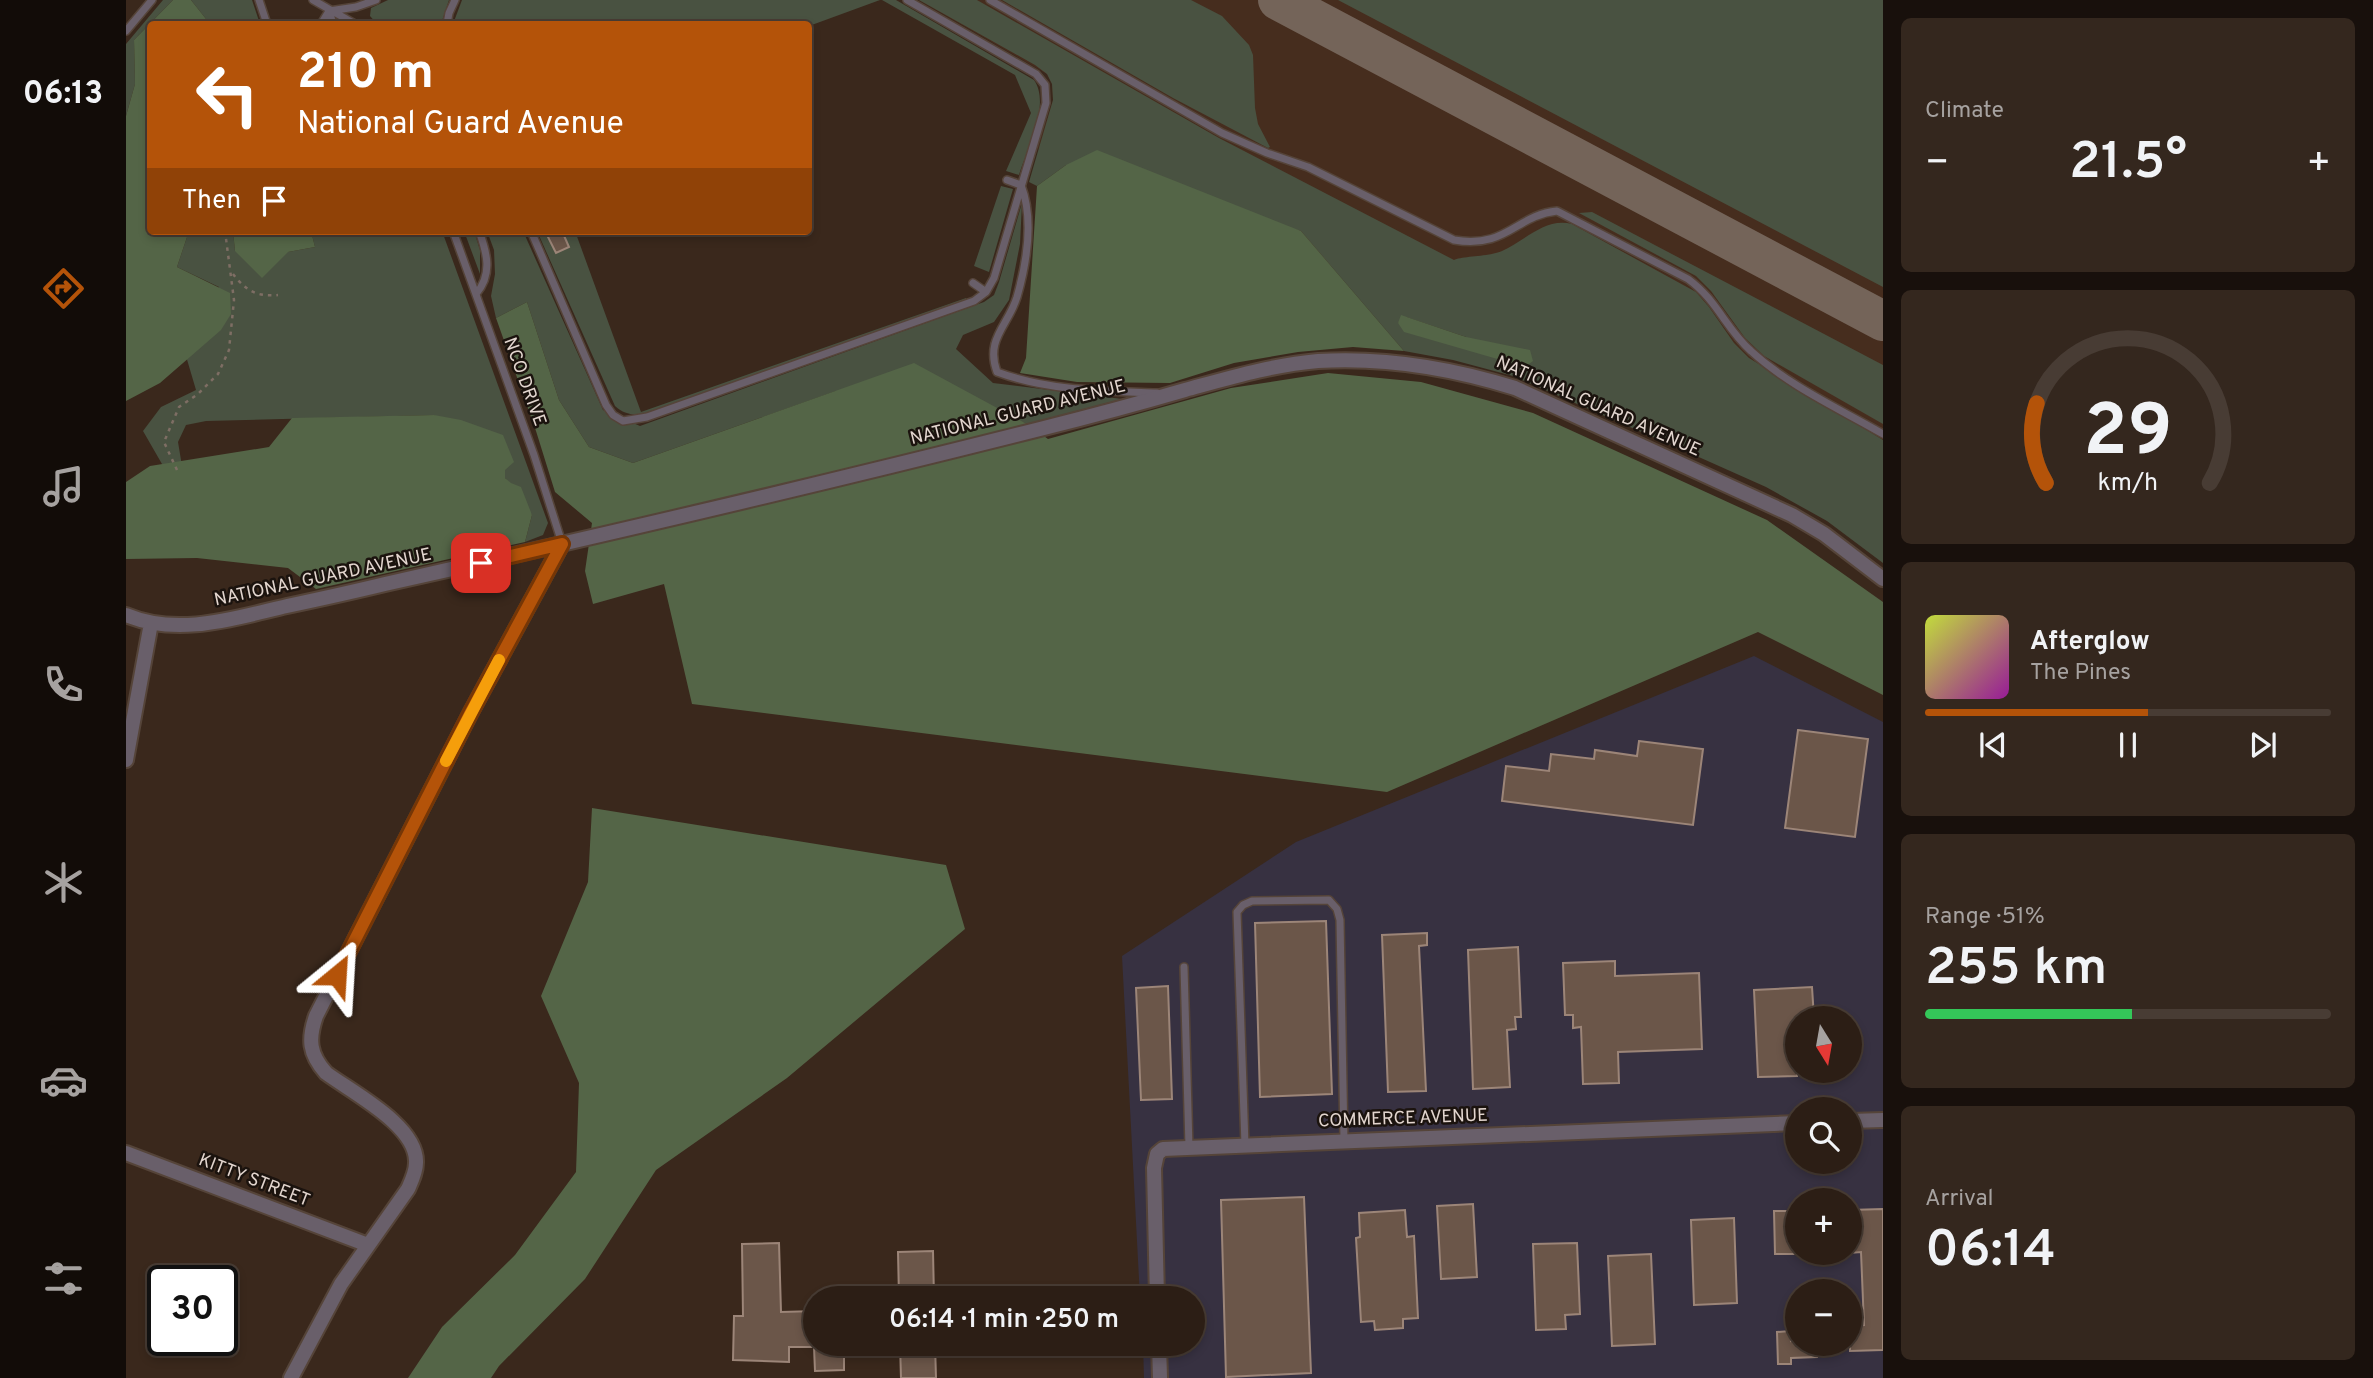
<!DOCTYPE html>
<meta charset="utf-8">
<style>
:root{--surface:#2c1e15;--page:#34271e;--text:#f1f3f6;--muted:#a6a2a0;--line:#483c34;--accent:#b45309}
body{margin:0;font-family:Overpass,sans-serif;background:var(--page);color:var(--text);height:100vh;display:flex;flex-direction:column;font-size:26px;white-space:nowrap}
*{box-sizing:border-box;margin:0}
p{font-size:23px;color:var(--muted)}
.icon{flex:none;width:38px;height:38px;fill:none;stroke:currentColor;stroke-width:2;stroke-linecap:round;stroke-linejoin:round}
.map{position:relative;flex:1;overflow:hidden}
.panel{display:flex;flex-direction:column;gap:18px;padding:18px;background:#18100c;width:490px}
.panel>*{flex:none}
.guide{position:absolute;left:21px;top:21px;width:665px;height:214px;border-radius:7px;box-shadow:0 4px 10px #0003,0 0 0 2px var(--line);background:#b45309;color:#fff;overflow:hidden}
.needle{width:46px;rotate:169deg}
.fabs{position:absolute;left:1659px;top:1006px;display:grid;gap:14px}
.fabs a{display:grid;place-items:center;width:77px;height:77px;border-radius:50%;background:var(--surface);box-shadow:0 4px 10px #0003,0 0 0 2px var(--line);font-size:35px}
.speed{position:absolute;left:21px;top:1265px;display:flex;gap:14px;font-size:35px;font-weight:700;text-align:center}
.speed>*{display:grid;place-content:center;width:91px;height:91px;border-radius:50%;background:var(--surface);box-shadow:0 4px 10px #0003,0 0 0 2px var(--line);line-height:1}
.speed .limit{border:4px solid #111;border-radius:10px;background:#fff;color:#111}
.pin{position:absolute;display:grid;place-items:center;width:60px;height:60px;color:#fff;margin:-30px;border-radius:14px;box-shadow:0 4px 10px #0006}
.me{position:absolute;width:77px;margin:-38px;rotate:27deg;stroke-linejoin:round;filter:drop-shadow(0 0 5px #0008)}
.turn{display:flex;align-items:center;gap:24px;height:147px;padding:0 35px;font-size:32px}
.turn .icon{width:91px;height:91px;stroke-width:2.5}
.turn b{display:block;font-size:49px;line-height:60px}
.then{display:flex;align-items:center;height:66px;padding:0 35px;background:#0003;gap:14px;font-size:26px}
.big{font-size:52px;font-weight:600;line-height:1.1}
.panel .card{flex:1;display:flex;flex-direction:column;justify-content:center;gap:10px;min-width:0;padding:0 24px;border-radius:10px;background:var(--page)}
.panel .dial{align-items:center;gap:0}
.dial svg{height:182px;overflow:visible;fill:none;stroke:var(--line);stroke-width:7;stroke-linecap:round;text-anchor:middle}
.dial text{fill:var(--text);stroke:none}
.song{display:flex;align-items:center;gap:21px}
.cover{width:84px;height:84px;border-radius:10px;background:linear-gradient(135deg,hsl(70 70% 55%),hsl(300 70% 35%))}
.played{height:7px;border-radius:4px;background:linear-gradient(90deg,var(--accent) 55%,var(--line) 55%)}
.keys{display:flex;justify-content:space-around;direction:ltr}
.heat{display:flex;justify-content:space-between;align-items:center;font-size:38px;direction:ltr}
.charge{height:10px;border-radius:5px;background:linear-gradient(90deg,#34c759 51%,var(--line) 0)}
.trip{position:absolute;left:677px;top:1286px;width:402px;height:70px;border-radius:35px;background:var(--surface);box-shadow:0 4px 10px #0003,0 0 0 2px var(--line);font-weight:600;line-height:70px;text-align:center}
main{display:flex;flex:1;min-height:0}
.dock{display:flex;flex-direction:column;width:126px;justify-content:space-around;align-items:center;background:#120c08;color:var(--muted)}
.dock .icon{width:49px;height:49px}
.dock .current{color:var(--accent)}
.dock b{font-size:32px;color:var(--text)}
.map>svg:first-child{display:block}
.industrial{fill:#373141;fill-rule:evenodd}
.built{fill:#462d1e}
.green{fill:#495241;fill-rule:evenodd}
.forest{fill:#546547}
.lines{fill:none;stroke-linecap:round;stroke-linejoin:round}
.taxiway{stroke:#746459;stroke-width:40}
.building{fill:#6b5649;stroke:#9c8578;stroke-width:2}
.service-casing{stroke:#554439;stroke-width:10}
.minor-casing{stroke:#554439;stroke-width:18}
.path{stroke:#7e6e64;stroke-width:2.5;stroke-dasharray:3.5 5;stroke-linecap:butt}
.service{stroke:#695f6a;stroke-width:7}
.minor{stroke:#695f6a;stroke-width:14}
.route-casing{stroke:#753606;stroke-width:18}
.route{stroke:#b45309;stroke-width:12}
.slow{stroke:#f59e0b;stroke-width:12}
.labels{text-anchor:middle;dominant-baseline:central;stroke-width:5;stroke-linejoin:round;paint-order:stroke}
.street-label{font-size:18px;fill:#e3d6cf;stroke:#1b130e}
</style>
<main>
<nav class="dock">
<b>06:13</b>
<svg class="icon current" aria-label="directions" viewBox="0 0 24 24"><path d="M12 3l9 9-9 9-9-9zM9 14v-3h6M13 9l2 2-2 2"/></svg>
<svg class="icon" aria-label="music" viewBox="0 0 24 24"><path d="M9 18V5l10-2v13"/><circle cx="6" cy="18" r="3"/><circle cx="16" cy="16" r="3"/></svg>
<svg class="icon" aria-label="phone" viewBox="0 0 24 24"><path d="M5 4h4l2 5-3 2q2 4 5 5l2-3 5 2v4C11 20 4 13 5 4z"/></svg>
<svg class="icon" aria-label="climate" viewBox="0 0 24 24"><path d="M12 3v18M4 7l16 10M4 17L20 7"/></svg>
<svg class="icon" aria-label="car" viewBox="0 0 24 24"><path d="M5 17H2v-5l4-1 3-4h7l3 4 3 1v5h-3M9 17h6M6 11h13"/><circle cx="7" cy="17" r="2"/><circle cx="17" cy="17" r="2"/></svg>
<svg class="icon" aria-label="filters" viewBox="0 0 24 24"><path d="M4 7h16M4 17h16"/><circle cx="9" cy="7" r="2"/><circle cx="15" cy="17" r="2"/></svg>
</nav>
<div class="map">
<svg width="1757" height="1378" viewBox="0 0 1757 1378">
<rect width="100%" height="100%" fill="#3a281c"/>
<path class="industrial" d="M1628 656 1757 722V1378H1018L1017 1344H1068V1298H1014L996 956 1170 842ZM1671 1018H1724V1071H1671ZM1671 1110H1724V1162H1671ZM1671 1200H1724V1253H1671ZM1671 1292H1724V1344H1671Z"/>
<path class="built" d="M792 0H1757V485L911 148 927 100 926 84 921 74Z"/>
<path class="green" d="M37 0H47L8 40 9 84 0 116V44Z
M65 0H126L134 24H84Z
M262 0H323L315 24H251L244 16 245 8Z
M336 0H754L683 26 327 24Z
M756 0H770L908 80C925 104 901 149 893 175L880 171 905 113 889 75Z
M793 0H851L1093 138 1328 260C1335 256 1362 257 1376 251 1399 241 1419 217 1446 224L1570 292 1583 307 1608 343 1623 358 1757 440V563L1701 521 1640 487 1575 458 1387 376 1327 360 1278 351 1175 231 940 165 911 186 903 182 927 100 926 84 921 74 909 65ZM1280 317 1340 337 1272 323Z
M876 0H1065L1096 16 1123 45 1127 55 1129 108 1132 124 1144 147 1142 148 1047 98Z
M1212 0H1757V287Z
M875 186 887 189 863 272 848 266Z
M896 203 894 244 883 300 868 322 837 335 830 349 867 383 996 399 901 424 876 412 710 391 507 463 463 447 433 400 401 302 370 318 365 296 369 274 368 250 361 231H397L477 410 514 426 858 302 868 295 873 282Z
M1466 212 1757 365V424L1638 356 1619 338 1585 291 1570 276 1453 213Z
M63 231H107L109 251 162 252 189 247 185 231H233L236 235 243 231H316L422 523 417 535 399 542 406 515 379 478V470L308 415 80 421 60 425 52 442 56 466 36 464 17 431 35 407 70 390 57 346 93 287 51 267Z
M338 231H348L354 250V274Z
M411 231H419L430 253 443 247 436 231H449L515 412 840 298 841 300 523 413C509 415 500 416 489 406Z"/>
<path class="forest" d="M47 0H65L84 24H24V231H63L51 267 104 293 105 314 95 330 34 383 0 401V116L9 84 8 40Z
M971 150 1175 231 1278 351 1227 347 1172 352 1108 363 1044 383 951 382 894 373 900 358 911 186 940 165Z
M107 231H185L189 247 162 252 136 278 109 251Z
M401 302 433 400 463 447 507 463 788 363 901 424 922 439 1105 388 1202 373 1295 382 1407 413 1641 520 1757 602V695L1632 632 1261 792 566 704 538 584 467 604 459 571 466 523 429 492 410 431 370 318Z
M1275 315 1340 337 1404 350 1407 361 1399 367 1278 332 1272 323Z
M308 415 335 420 377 435 388 462 379 470V478L385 483 395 487 406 515 399 542 190 589 162 568 71 558 0 559V482L24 466 143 447 166 418Z
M466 808 820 865 839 929 661 1078 530 1170 459 1279 373 1366 365 1378H282L316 1327 389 1255 450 1172 453 1083 415 996 462 882Z"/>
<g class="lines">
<path class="taxiway" d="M1152 0 1757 321"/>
</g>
<path class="building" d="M419 231H436L443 247 430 253Z
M1672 730 1742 739 1729 837 1659 828Z
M1513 741 1577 749 1567 825 1376 801 1380 766 1423 771 1425 754 1468 759 1469 750 1511 756Z
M1200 921 1206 1094 1134 1097 1129 923Z
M1301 933V945L1293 946 1300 1091 1262 1092 1256 935Z
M1392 947 1395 1017H1389L1390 1029 1381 1030 1384 1087 1347 1089 1342 950Z
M1489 961V976L1573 973 1576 1049 1492 1052 1493 1083 1457 1084 1455 1027 1447 1028V1015H1439L1437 963Z
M1042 986 1046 1099 1015 1100 1010 988Z
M1686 987 1688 1018H1671V1076L1632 1077 1628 990Z
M1178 1197 1185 1373 1100 1377 1095 1200Z
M1347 1204 1351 1277 1315 1279 1311 1206Z
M1757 1209V1350L1724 1351V1326L1738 1325 1735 1252 1724 1253V1210Z
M1279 1210 1281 1237 1288 1236 1292 1318 1277 1319V1328L1249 1330 1248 1321 1235 1322 1230 1238 1234 1237 1233 1213Z
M1648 1211H1671V1254H1649Z
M1608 1218 1611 1303 1568 1305 1565 1220Z
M653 1243 655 1312 690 1311V1344H728V1357H718V1370L689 1371 688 1347H663V1362L607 1360 608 1316H617L616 1244Z
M1451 1243 1454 1314 1439 1315 1440 1329 1410 1330 1407 1244Z
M807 1251 808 1298H773L772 1252Z
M1525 1254 1529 1344 1486 1346 1482 1256Z
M1664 1331 1665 1341 1671 1340V1344H1691V1357L1665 1358V1364H1652L1651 1332Z
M774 1344H809L810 1378H775Z"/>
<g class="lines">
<defs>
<path id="service" d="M133 0 141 24
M187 0 229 24
M864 0 1096 133 1141 153 1182 167 1328 240C1381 249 1390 215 1431 211L1562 279C1591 300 1600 329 1625 351 1663 386 1712 408 1757 434
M203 11 230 7 250 0
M203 11 207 24
M195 24 203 11
M321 24 323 13 329 0
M0 31 26 0
M881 180 895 185C908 219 901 262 891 297 882 326 859 339 871 372 922 391 978 391 1031 393
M327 231 408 455 436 543
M405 231 480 405 487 415 497 421 521 417 848 301 860 292 868 278 920 103 919 85 910 74 781 0
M847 283 860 292
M350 294C367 274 361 253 353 231
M1058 967 1063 1147
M1119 1145 1111 912 1117 905 1126 901 1203 900 1211 909 1214 920 1218 1141"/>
<path id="minor" d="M0 615C52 637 109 618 161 606 194 599 226 592 259 584 478 535 696 484 914 429 962 417 1011 404 1059 390 1103 378 1146 365 1192 361 1259 357 1325 368 1389 388L1666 515 1698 534 1757 579
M0 760 25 623
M1724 1121 1757 1120
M0 1153 242 1245
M1031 1298 1028 1168 1031 1154 1037 1149 1671 1123
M1033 1344 1034 1378
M165 1378 215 1284 282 1189C286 1180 290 1172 290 1163 292 1126 227 1093 200 1073 183 1054 182 1039 190 1016L345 712 436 544"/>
</defs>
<use href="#service" class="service-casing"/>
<use href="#minor" class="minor-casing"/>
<path class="path" d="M107 274C120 291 131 297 152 295
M51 470 38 442 53 407 72 394 92 374 103 350 108 300 99 231"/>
<use href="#service" class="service"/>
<use href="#minor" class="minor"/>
</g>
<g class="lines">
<defs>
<path id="route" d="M211 975 345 712 436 544 355 563"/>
</defs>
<use href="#route" class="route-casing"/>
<use href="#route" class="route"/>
<path class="slow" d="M320 761 373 660"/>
</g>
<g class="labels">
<g class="street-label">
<text transform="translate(398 382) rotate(70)">NCO DRIVE</text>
<text transform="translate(1472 407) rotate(24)">NATIONAL GUARD AVENUE</text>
<text transform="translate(892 413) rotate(-14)">NATIONAL GUARD AVENUE</text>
<text transform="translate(197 578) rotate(-12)">NATIONAL GUARD AVENUE</text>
<text transform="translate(1277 1119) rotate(-2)">COMMERCE AVENUE</text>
<text transform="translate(128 1181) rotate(21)">KITTY STREET</text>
</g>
</g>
</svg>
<div class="fabs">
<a><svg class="needle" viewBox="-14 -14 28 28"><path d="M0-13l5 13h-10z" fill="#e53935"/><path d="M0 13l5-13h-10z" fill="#a6a2a0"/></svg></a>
<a><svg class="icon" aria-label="search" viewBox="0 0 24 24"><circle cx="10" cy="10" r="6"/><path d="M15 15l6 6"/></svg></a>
<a>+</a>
<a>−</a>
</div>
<div class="speed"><div class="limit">30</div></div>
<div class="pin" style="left:355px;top:563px;background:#d93025"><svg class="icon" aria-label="arrive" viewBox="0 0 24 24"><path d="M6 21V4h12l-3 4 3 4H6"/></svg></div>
<svg class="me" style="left:211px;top:975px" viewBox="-20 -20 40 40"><path d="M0-17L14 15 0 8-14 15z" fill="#b45309" stroke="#fff" stroke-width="4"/></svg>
<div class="trip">06:14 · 1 min · 250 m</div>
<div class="guide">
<div class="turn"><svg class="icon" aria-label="left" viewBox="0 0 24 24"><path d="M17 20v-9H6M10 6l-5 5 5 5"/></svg><div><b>210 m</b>National Guard Avenue</div></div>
<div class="then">Then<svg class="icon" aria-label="arrive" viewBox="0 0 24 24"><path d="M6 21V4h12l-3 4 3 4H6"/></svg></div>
</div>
</div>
<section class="panel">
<div class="card"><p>Climate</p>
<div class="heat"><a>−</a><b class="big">21.5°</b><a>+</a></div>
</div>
<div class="card dial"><svg viewBox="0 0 100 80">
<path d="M14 69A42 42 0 1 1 86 69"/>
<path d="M14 69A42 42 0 0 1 10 34" stroke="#b45309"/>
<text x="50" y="56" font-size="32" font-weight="700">29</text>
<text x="50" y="72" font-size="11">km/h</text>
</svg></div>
<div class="card">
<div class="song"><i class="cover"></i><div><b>Afterglow</b><p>The Pines</p></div></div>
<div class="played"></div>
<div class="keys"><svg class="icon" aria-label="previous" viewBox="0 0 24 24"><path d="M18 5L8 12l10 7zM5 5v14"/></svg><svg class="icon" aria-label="pause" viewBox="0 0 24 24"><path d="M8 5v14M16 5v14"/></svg><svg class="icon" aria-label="next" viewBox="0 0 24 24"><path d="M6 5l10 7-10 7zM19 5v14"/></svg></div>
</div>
<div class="card"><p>Range · 51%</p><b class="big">255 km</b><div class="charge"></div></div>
<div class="card"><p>Arrival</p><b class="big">06:14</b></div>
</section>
</main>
